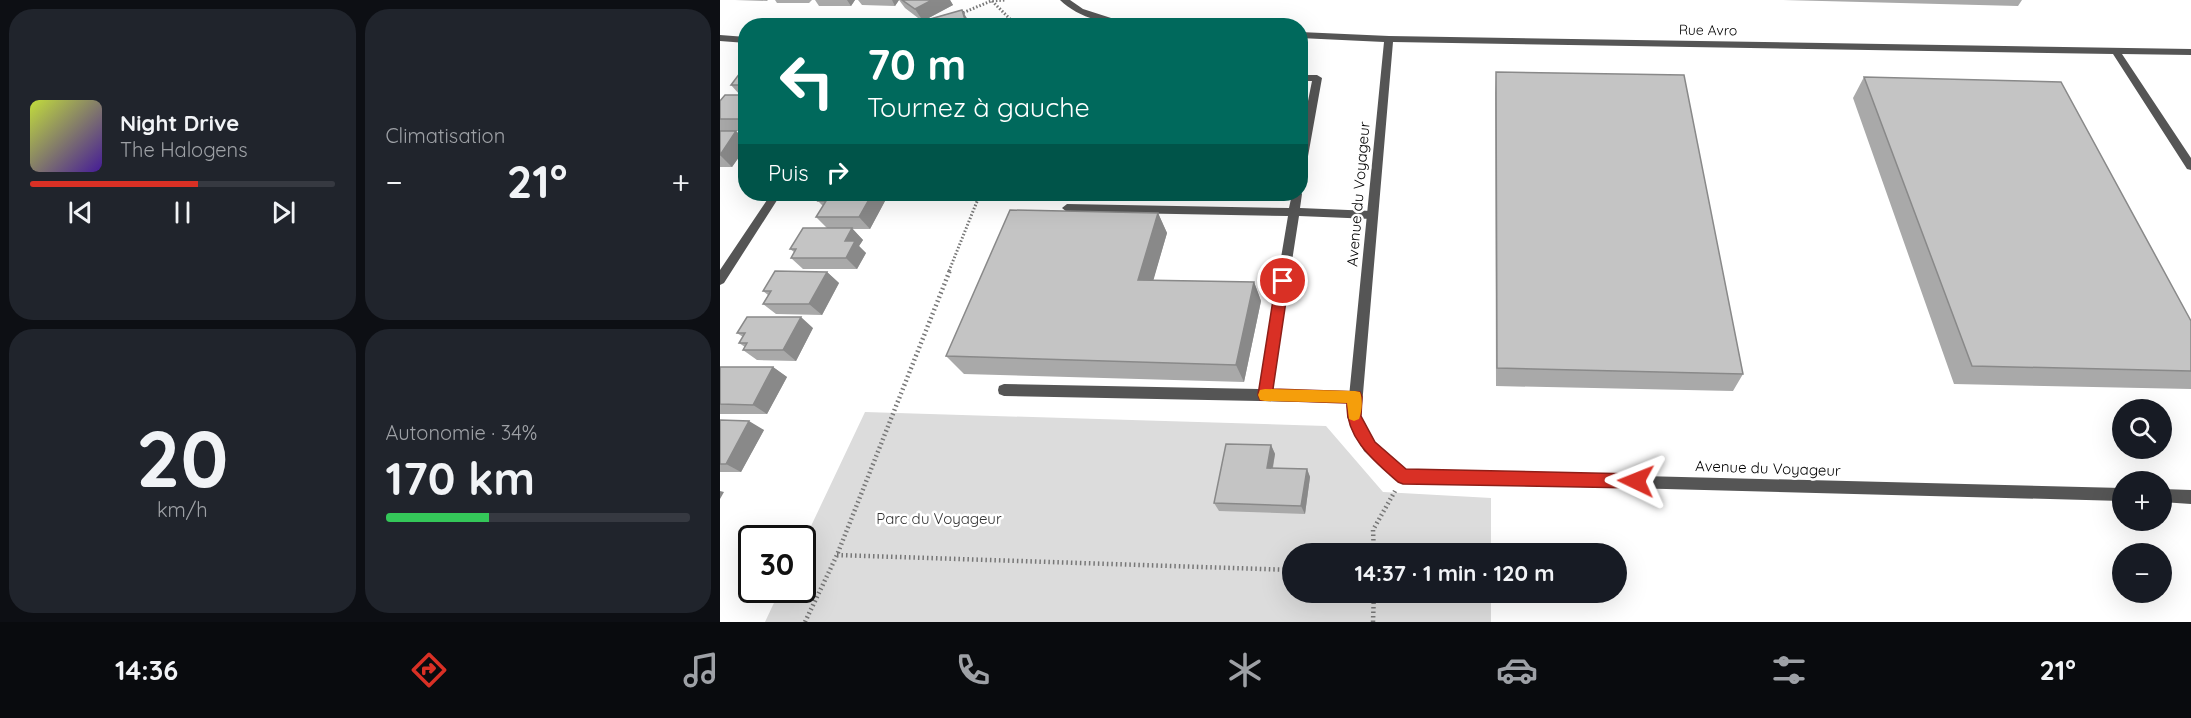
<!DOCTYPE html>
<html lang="fr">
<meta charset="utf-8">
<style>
:root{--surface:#171b24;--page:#20242c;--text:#f1f3f6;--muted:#9ea1a6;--line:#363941;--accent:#d93025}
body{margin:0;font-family:Quicksand,sans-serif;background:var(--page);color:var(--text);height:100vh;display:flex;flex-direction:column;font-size:22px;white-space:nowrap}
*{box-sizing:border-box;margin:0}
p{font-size:20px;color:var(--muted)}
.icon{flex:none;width:33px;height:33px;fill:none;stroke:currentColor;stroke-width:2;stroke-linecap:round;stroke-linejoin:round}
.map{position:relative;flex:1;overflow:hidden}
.side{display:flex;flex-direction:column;gap:9px;padding:9px;background:#0d0f14;width:720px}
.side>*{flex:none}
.guide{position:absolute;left:18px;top:18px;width:570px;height:183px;border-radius:24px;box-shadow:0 6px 24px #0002;background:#00695c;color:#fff;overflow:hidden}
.buttons{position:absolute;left:1392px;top:399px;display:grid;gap:12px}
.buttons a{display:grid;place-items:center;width:60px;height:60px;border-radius:50%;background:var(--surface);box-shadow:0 6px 24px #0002;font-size:30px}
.speed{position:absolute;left:18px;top:525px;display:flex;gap:12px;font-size:30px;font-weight:700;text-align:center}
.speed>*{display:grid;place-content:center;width:78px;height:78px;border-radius:50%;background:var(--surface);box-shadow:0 6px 24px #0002;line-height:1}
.speed .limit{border:3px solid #111;border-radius:9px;background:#fff;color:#111}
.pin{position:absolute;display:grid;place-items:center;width:51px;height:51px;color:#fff;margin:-26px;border:3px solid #fff;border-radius:50%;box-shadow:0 2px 6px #0007}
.me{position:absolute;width:66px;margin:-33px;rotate:272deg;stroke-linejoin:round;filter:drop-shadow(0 0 4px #0008)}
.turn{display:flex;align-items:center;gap:21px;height:126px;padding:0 30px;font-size:27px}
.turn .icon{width:78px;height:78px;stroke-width:2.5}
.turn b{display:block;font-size:42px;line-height:51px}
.then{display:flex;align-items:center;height:57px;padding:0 30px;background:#0003;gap:12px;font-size:22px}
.big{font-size:45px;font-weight:800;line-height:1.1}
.side .card{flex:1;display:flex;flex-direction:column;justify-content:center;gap:9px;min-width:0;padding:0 21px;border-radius:24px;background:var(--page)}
.side .dial{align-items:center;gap:0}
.dial b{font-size:78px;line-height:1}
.song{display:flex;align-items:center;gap:18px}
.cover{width:72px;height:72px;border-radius:9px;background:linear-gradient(135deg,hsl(70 70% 55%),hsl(260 70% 35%))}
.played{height:6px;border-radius:3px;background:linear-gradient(90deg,var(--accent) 55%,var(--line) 55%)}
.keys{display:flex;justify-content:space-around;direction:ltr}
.heat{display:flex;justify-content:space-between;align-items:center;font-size:33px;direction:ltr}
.charge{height:9px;border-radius:4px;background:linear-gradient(90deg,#34c759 34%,var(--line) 0)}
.side .tiles{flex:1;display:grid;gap:9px;grid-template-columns:repeat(2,1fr)}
.trip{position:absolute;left:562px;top:543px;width:345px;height:60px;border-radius:30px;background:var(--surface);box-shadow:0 6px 24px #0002;font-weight:800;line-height:60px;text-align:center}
.menu{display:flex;height:96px;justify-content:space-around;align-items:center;background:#090b0e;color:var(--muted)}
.menu .icon{width:42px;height:42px}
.menu .selected{color:var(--accent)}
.menu b{font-size:27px;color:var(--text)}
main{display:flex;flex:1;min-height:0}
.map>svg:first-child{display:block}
.green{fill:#dcdcdc}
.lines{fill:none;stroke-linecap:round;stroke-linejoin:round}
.path-far1{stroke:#777;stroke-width:3;stroke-dasharray:1.5 2;stroke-linecap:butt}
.path{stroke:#777;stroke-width:4.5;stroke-dasharray:1.5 3;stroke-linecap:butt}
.lane{fill:#555;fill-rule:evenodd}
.street{fill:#555;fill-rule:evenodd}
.wall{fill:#a9a9a9}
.shaded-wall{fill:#898989}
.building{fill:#c4c4c4;stroke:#898989;stroke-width:1.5}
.route{fill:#d93025;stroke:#8d1f18;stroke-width:1.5}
.slow{fill:#f59e0b}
.labels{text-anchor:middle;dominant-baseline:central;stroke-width:5;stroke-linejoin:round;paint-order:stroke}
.far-street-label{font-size:14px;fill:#000;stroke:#fff}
.street-label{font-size:15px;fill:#000;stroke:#fff}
.park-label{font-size:15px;fill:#333;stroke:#fff}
</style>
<main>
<section class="side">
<div class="tiles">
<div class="card">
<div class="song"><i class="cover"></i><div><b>Night Drive</b><p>The Halogens</p></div></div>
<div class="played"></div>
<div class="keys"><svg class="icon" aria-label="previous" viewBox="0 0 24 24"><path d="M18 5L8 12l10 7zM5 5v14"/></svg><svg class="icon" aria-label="pause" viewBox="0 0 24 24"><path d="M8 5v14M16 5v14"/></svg><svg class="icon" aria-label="next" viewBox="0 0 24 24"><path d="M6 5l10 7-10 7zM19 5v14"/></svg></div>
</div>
<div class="card"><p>Climatisation</p>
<div class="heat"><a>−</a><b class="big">21°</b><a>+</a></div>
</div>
<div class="card dial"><b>20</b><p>km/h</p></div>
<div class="card"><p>Autonomie · 34%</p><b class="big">170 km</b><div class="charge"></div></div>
</div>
</section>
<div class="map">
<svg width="1471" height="622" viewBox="0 0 1471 622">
<rect width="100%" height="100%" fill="#fff"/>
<path class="green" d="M145 412 606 426 663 492 771 498V553L573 554V592L771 593V622H45L60 590H82L83 543Z"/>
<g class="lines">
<path class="path-far1" d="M272 1 297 26
M240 14 271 1 285 0
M229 271 260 194"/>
<path class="path" d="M654 554 653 530 675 491
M117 555 573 570
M85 622 117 555 230 270
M653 622 654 592"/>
<path class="lane" d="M580 75H597L602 78 585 173 580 177V141L592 81H580Z
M580 191 582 194 580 208 652 211 658 215 652 219 579 216 552 390 635 391 640 393 641 397 640 401 635 403 284 396 279 394 278 390 279 386 284 384 539 389 568 216 347 212 342 208 347 204 569 208 572 194H580Z"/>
<path class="street" d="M340 0H350L363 9 416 26C391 26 358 18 340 0Z
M580 32 669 36 1471 49V55L1402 54 1471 158V170L1467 169 1393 54 673 42 641 417 654 443 686 470 1402 488V501L683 482 678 481 644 451 627 417 664 42 580 38Z
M0 35 26 37V43L0 41Z
M51 194H61L4 283 0 285V270Z
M1442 489 1471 490V504L1442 502Z"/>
</g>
<path class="wall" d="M15 0H48L47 1Z
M55 0H92L89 3H57Z
M95 0H135L131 6H99Z
M138 0H179L175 6 142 5Z
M179 0H230L233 5 205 20 242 10 249 22 202 21 185 8Z
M1063 0H1302L1298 6Z
M26 65V131H0V101L20 95 11 85Z
M776 72 1023 374 1013 391 776 386 775 93Z
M1144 77 1471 321V389L1234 384 1133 98Z
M0 131H16L26 141V147L12 167H0Z
M103 194H159L165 201 150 229H132L143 240 139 246 146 253 137 269H83L71 258 74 252 70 249 107 228 96 217 103 206 98 201Z
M438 213 447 233 433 280 534 282 541 301 524 382 244 374 226 356Z
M107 272 119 283 102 315 56 314 43 304 48 295 43 291Z
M93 328 76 361 37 360 23 350 25 347 19 343 23 337 17 333Z
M0 367H53L67 377 47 414H0Z
M0 420 44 430 21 472H0Z
M551 445 555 454 553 468 587 469 590 477 585 514 499 511 494 503Z"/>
<path class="shaded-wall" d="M127 0H135L131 6Z
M172 0H179L175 6Z
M212 0H230L233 5 203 21 195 9Z
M242 10 249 22 250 26H247Z
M580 70 583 83 580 96Z
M16 131 26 141V147L12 167 0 155Z
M152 194H159L165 201 150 229 139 217Z
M438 213 447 233 428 299 418 280Z
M132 228 143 240 139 246 146 253 137 269 126 258 125 241Z
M107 272 119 283 102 315 89 304Z
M534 282 541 301 524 382 516 365Z
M81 317 93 328 76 361 63 350Z
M53 367 67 377 47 414 33 405Z
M29 421 44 430 21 472 6 464Z
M551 445 555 454 551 476 547 468Z
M587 469 590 477 585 514 581 506Z
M0 491 4 492 0 499Z"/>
<path class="building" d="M182 0H212L195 9Z
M242 10 247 26H197L196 23Z
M26 65V85H11Z
M776 72 964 75 1023 374 777 368Z
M1144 77 1341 82 1471 321V371L1252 366Z
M5 95H26V117L24 119H0V101Z
M0 131H16L0 155Z
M103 194H152L139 217H96L106 201H98Z
M290 210 438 213 418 280 534 282 516 365 226 356Z
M83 228H132L125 241H135L126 258H71L76 249H70Z
M55 271 107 272 89 304H43L51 291H43Z
M27 317H81L63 350H23L27 343H19L25 333H17Z
M0 367H53L33 405 0 404Z
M0 420 29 421 6 464H0Z
M506 444 551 445 547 468 587 469 581 506 494 503Z"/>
<path class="route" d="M563 276 569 281 553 389 640 392 642 397 641 416 655 442 686 469 916 474 921 476 923 481 921 486 916 488 683 484 678 482C654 461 625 438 627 403L540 400 538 395 556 281Z"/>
<path class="slow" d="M545 389 635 391 640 392C643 400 642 411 639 419L634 421 629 419 627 403 545 401 540 400 538 395 540 390Z"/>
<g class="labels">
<g class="far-street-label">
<text transform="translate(988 30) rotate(1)">Rue Avro</text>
</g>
<g class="street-label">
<text transform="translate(638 194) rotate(-85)">Avenue du Voyageur</text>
<text transform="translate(1048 468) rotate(2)">Avenue du Voyageur</text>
</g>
<g class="park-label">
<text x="219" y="518">Parc du Voyageur</text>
</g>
</g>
</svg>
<div class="buttons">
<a><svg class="icon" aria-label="search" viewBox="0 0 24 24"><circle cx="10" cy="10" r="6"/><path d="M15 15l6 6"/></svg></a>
<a>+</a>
<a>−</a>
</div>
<div class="speed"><div class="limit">30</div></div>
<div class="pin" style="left:563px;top:281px;background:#d93025"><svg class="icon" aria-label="arrive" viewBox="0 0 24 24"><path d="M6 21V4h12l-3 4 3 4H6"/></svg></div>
<svg class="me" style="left:916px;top:481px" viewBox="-20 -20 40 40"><path d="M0-17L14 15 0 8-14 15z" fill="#d93025" stroke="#fff" stroke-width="4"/></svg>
<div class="trip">14:37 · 1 min · 120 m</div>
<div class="guide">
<div class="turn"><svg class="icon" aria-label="left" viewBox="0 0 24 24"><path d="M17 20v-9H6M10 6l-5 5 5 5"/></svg><div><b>70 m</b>Tournez à gauche</div></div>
<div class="then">Puis<svg class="icon" aria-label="right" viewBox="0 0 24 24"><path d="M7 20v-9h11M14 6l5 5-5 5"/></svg></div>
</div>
</div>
</main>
<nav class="menu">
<b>14:36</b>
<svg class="icon selected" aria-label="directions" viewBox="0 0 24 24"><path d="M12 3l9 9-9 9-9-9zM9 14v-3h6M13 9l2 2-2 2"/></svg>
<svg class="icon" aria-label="music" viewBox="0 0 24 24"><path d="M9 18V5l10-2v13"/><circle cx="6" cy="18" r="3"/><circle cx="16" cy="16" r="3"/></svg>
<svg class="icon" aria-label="phone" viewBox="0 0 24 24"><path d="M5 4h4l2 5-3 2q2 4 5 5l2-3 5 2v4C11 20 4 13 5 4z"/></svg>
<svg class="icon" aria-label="climate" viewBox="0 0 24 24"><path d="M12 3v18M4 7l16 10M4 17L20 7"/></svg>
<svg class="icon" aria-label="car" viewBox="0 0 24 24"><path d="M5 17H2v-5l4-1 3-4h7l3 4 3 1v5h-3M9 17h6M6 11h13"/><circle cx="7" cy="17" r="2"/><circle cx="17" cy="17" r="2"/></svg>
<svg class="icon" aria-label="filters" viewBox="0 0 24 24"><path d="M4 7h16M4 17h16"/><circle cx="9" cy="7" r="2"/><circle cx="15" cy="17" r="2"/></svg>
<b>21°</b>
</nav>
